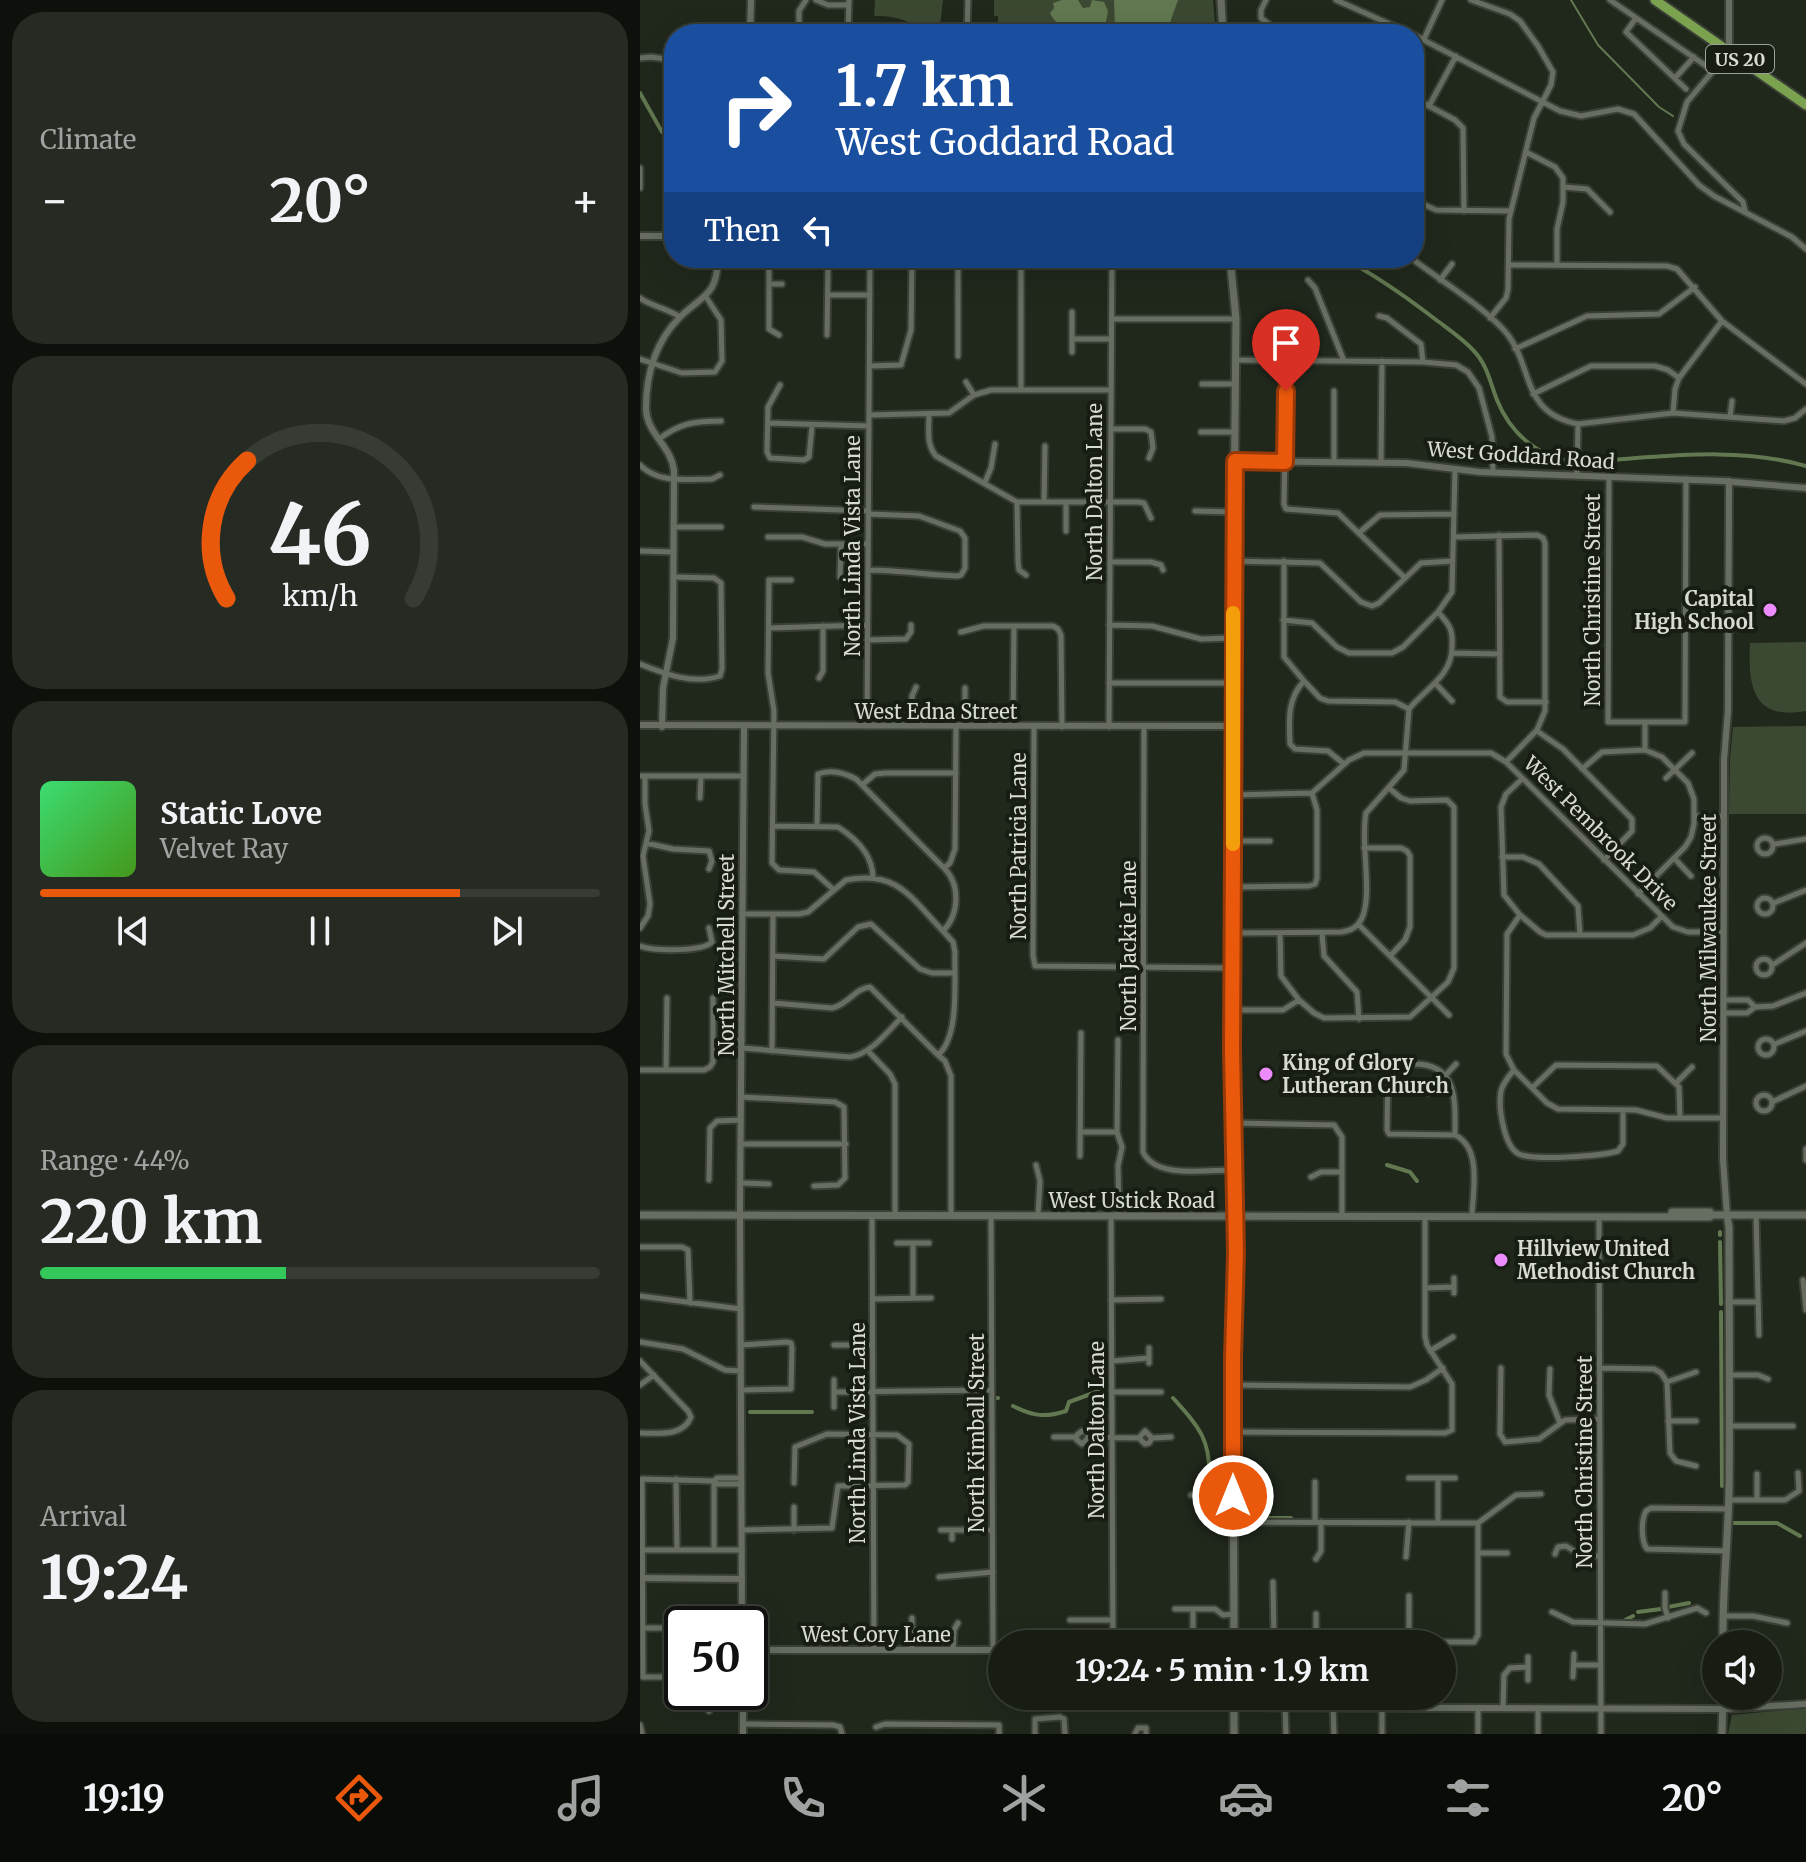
<!DOCTYPE html>
<meta charset="utf-8">
<style>
:root{--surface:#181d14;--page:#252a22;--text:#f1f3f6;--muted:#9fa2a0;--line:#363b34;--accent:#ea580c}
body{margin:0;font-family:Merriweather,serif;background:var(--page);color:var(--text);height:100vh;display:flex;flex-direction:column;font-size:30px;white-space:nowrap}
*{box-sizing:border-box;margin:0}
p{font-size:26px;color:var(--muted)}
.icon{flex:none;width:44px;height:44px;fill:none;stroke:currentColor;stroke-width:2;stroke-linecap:round;stroke-linejoin:round}
.map{position:relative;flex:1;overflow:hidden}
.drawer{display:flex;flex-direction:column;gap:12px;padding:12px;background:#0d100b;width:640px}
.drawer>*{flex:none}
.banner{position:absolute;left:24px;top:24px;width:760px;height:244px;border-radius:32px;box-shadow:0 8px 32px #0002,0 0 0 2px var(--line);background:#1a4fa0;color:#fff;overflow:hidden}
.buttons{position:absolute;left:1062px;top:1630px;display:grid;gap:16px}
.buttons a{display:grid;place-items:center;width:80px;height:80px;border-radius:50%;background:var(--surface);box-shadow:0 8px 32px #0002,0 0 0 2px var(--line);font-size:40px}
.speed{position:absolute;left:24px;top:1606px;display:flex;gap:16px;font-size:40px;font-weight:700;text-align:center}
.speed>*{display:grid;place-content:center;width:104px;height:104px;border-radius:50%;background:var(--surface);box-shadow:0 8px 32px #0002,0 0 0 2px var(--line);line-height:1}
.speed .limit{border:4px solid #111;border-radius:12px;background:#fff;color:#111}
.pin{position:absolute;display:grid;place-items:center;width:68px;height:68px;color:#fff;margin:-82px -34px;border-radius:50% 50% 50% 0;rotate:-45deg;box-shadow:0 0 8px #0007}
.pin .icon{rotate:45deg}
.me{position:absolute;width:88px;margin:-44px;rotate:0deg;stroke-linejoin:round;filter:drop-shadow(0 0 6px #0008)}
.turn{display:flex;align-items:center;gap:28px;height:168px;padding:0 40px;font-size:36px}
.turn .icon{width:104px;height:104px;stroke-width:2.5}
.turn b{display:block;font-size:56px;line-height:68px}
.then{display:flex;align-items:center;height:76px;padding:0 40px;background:#0003;gap:16px;font-size:30px}
.big{font-size:60px;font-weight:700;line-height:1.1}
.drawer .tile{flex:1;display:flex;flex-direction:column;justify-content:center;gap:12px;min-width:0;padding:0 28px;border-radius:32px;background:var(--page)}
.drawer .dial{align-items:center;gap:0}
.dial svg{height:208px;overflow:visible;fill:none;stroke:var(--line);stroke-width:7;stroke-linecap:round;text-anchor:middle}
.dial text{fill:var(--text);stroke:none}
.song{display:flex;align-items:center;gap:24px}
.cover{width:96px;height:96px;border-radius:12px;background:linear-gradient(135deg,hsl(140 70% 55%),hsl(100 70% 35%))}
.played{height:8px;border-radius:4px;background:linear-gradient(90deg,var(--accent) 75%,var(--line) 75%)}
.keys{display:flex;justify-content:space-around;direction:ltr}
.heat{display:flex;justify-content:space-between;align-items:center;font-size:44px;direction:ltr}
.charge{height:12px;border-radius:6px;background:linear-gradient(90deg,#34c759 44%,var(--line) 0)}
.trip{position:absolute;left:348px;top:1630px;width:468px;height:80px;border-radius:40px;background:var(--surface);box-shadow:0 8px 32px #0002,0 0 0 2px var(--line);font-weight:700;line-height:80px;text-align:center}
.dock{display:flex;height:128px;justify-content:space-around;align-items:center;background:#0a0c08;color:var(--muted)}
.dock .icon{width:56px;height:56px}
.dock .current{color:var(--accent)}
.dock b{font-size:36px;color:var(--text)}
main{display:flex;flex:1;min-height:0}
.map>svg:first-child{display:block}
.green{fill:#3c4932}
.water{fill:#627850}
.lines{fill:none;stroke-linecap:round;stroke-linejoin:round}
.stream{stroke:#627850;stroke-width:2}
.canal{stroke:#627850;stroke-width:4}
.minor-casing{stroke:#3b4037;stroke-width:9}
.tertiary-casing{stroke:#3b4037;stroke-width:10}
.secondary-casing{stroke:#3b4037;stroke-width:11}
.primary-casing{stroke:#3b4037;stroke-width:13}
.minor{stroke:#676e61;stroke-width:5}
.tertiary{stroke:#676e61;stroke-width:6}
.secondary{stroke:#676e61;stroke-width:7}
.primary{stroke:#7aa24f;stroke-width:9}
.route-casing{stroke:#983908;stroke-width:20}
.route{stroke:#ea580c;stroke-width:14}
.slow{stroke:#f59e0b;stroke-width:14}
.poi-dot{fill:#ec8cfb;stroke:#171d12;stroke-width:3}
.labels{text-anchor:middle;dominant-baseline:central;stroke-width:8;stroke-linejoin:round;paint-order:stroke}
.shield{fill:#171d12;stroke:#9da299;stroke-width:2}
.shield-label{font-size:18px;font-weight:bold;fill:#d6dbd3}
.street-label{font-size:20px;fill:#d6dbd3;stroke:#171d12}
.poi-label{font-size:20px;font-weight:bold;fill:#d6dbd3;stroke:#171d12;text-anchor:start}
</style>
<main>
<section class="drawer">
<div class="tile"><p>Climate</p>
<div class="heat"><a>−</a><b class="big">20°</b><a>+</a></div>
</div>
<div class="tile dial"><svg viewBox="0 0 100 80">
<path d="M14 69A42 42 0 1 1 86 69"/>
<path d="M14 69A42 42 0 0 1 22 16" stroke="#ea580c"/>
<text x="50" y="56" font-size="32" font-weight="700">46</text>
<text x="50" y="72" font-size="11">km/h</text>
</svg></div>
<div class="tile">
<div class="song"><i class="cover"></i><div><b>Static Love</b><p>Velvet Ray</p></div></div>
<div class="played"></div>
<div class="keys"><svg class="icon" aria-label="previous" viewBox="0 0 24 24"><path d="M18 5L8 12l10 7zM5 5v14"/></svg><svg class="icon" aria-label="pause" viewBox="0 0 24 24"><path d="M8 5v14M16 5v14"/></svg><svg class="icon" aria-label="next" viewBox="0 0 24 24"><path d="M6 5l10 7-10 7zM19 5v14"/></svg></div>
</div>
<div class="tile"><p>Range · 44%</p><b class="big">220 km</b><div class="charge"></div></div>
<div class="tile"><p>Arrival</p><b class="big">19:24</b></div>
</section>
<div class="map">
<svg width="1166" height="1734" viewBox="0 0 1166 1734">
<rect width="100%" height="100%" fill="#20271b"/>
<path class="green" d="M235 0H303L299 34C282 34 283 27 268 22 257 17 247 16 234 16Z
M354 0H573L576 34H351V31L358 30V16H354Z
M1166 642V711C1112 721 1108 685 1110 643Z
M1166 726V814H1089L1090 759 1093 727Z
M1166 1708V1734H1088L1092 1715Z"/>
<path class="water" d="M422 0H438L443 8 450 7 452 0 464 2 468 11 465 27C447 32 418 33 410 13L414 8 413 3Z
M474 0H538L526 34H513L514 27 511 26 505 30 493 25 492 29 497 34H471L475 27Z"/>
<g class="lines">
<path class="stream" d="M931 0 958 45 1019 107 1033 116"/>
<path class="canal" d="M0 93 22 132
M24 228H34
M702 258C736 275 765 296 795 319 808 329 822 338 833 350 847 364 850 382 857 400 871 435 902 461 941 462 1016 458 1092 445 1166 466
M747 1165 770 1172 777 1181
M1080 1232V1235
M1080 1242 1081 1304
M1081 1312 1082 1486
M355 1398H358
M533 1398C558 1426 571 1439 569 1478
M373 1406C393 1416 405 1418 426 1411L429 1402 467 1388
M110 1412H172
M600 1518H651
M1094 1523H1137L1160 1536
M1028 1607 1049 1603
M998 1612 1021 1609
M985 1620 993 1616"/>
<defs>
<path id="minor" d="M176 0 188 5H209
M626 0 621 10V18L635 29 633 34
M696 0 772 34
M831 0 870 14 880 21 898 46 913 72 911 85 894 118 869 219 868 289 866 298 850 318
M970 0 1072 70
M996 18 986 32 1046 89
M159 34V11L166 0
M208 34 209 0
M327 34 328 0
M774 35 920 111 941 116 978 109 994 114 1059 185 1074 196 1152 237 1166 249
M784 39 802 0
M1088 53 1047 102 1038 131 1044 144 1103 202 1105 211
M0 58 11 57 34 60
M1035 78 1054 57
M774 98 815 120 823 128 824 211
M789 106 816 56
M886 152 915 167 923 178V202L917 229V265
M0 168V188
M924 187 947 189 970 212
M774 200 796 210 871 211
M774 227 781 204
M129 258V329L139 335
M771 258C800 280 835 301 861 327 896 362 877 412 938 424L1033 413 1144 421 1155 418 1166 409
M869 265 1027 266 1037 269 1082 321 1166 384
M668 280 675 288 704 361
M800 280 812 264
M129 284H142
M188 295H230
M0 298C11 306 26 308 40 317
M739 316 747 318 781 344 783 362
M472 319H596
M187 335 188 267
M432 339H471
M875 349 947 316 1019 314 1055 287
M432 352V312
M318 356V258
M0 359 42 373 75 372 82 361 81 320 66 297
M595 360 783 362 816 365 828 372 839 388 852 437 853 472
M230 366 261 365 271 330 272 258
M326 382 334 395
M562 384H595
M140 385 128 407 127 452 130 458 164 460 169 457 172 426
M381 390V258
M646 391 644 504 646 509 698 513 765 578
M893 394 951 366H1015L1028 370 1039 378
M1033 413 1035 389 1039 378 1082 321
M229 415 309 413 334 395 351 390H470
M289 415C289 430 286 444 296 456L377 502H498L504 503 511 518
M1090 417 1092 401
M128 423 229 426
M471 429H505L511 432 513 448 509 458
M561 432H595
M19 439C40 423 55 421 81 421
M694 462V391
M741 462 742 361
M0 465C19 484 46 479 72 479L80 475
M937 476 938 424
M969 477 968 722H1045L1046 479
M345 482 351 468 355 444
M377 502 378 562 379 570 386 575
M404 502 405 446
M114 507 229 511
M555 511 594 512
M34 527H81
M426 531V502
M720 532 740 515 814 514
M859 535 860 697 867 702H906
M128 537H162L185 544H228
M814 537 897 535 903 538 905 543V711L897 730 866 762
M0 551 34 552
M594 561 680 563 721 602 732 606 739 603 781 563 813 561
M644 561V657L664 681C647 699 649 720 650 744L655 749 688 751 704 764
M470 562H511L521 565 523 570
M228 570C259 570 286 575 317 576L321 575 325 568V538L320 531 279 516 229 514
M200 577 201 544
M151 580H129L128 673 134 711 132 863 139 870 174 872 194 890
M643 620 672 623 697 647 709 653H752L763 647 798 612 812 592 815 469
M469 625 512 626 561 639 593 638
M129 628 227 625
M321 632 344 626H413L418 629 421 635 422 727
M227 640 266 639 271 632V625
M812 653 859 654
M0 664C25 674 53 685 80 676L82 669 81 583 74 578 34 577
M179 678 183 671V626
M664 681 680 698 688 701 755 702 769 709
M469 683H593
M795 683 812 701
M227 726 230 258
M272 726V696L276 687
M325 726V688
M373 726 374 626
M394 727 393 955 395 966 592 968
M469 727 472 258
M504 727 503 1152C516 1180 569 1169 596 1170
M897 731 923 749 992 819V831L964 860
M1005 750V722
M942 769 962 752 1005 750 1022 757 1048 783 1054 799V824L1051 837 1045 847 998 894
M0 776H103
M1026 778 1052 753
M882 779 866 794 861 807 864 895 880 915 900 932 906 935H993L1010 928 1021 917
M222 785 235 774 245 773H316
M593 795 672 793 709 760 724 753H851L866 762 1033 927 1048 932H1084
M60 798 61 776
M1054 816H1084
M133 826 198 827C217 839 233 856 233 878
M177 826 178 774C191 769 205 773 216 779L304 868
M1117 846a8 8 0 1 1 16 0a8 8 0 1 1-16 0Z
M593 841H630
M6 843 33 849 69 851 72 861 69 869
M1135 844 1166 839
M724 848H761L767 851 770 856V927L765 940 750 956
M862 857H883L899 864 938 906 940 935
M1034 858 1051 876
M593 887 669 886 675 884 677 878V810L672 793
M1117 906a8 8 0 1 1 16 0a8 8 0 1 1-16 0Z
M1134 903 1166 890
M102 914H159L168 912 206 880C258 870 271 898 303 931
M880 915 867 934 866 1054 874 1070C868 1077 863 1083 861 1091 858 1107 864 1147 879 1154 893 1161 962 1156 978 1151L983 1144V1110
M718 924 809 1015
M0 928 8 916 10 904 3 856 9 831 5 804V776
M592 933 701 932C710 931 718 927 722 918 733 894 720 842 726 813L764 770 769 709C786 688 812 676 812 647 813 630 810 625 798 612
M640 933 641 976 659 1000
M682 933 684 956 717 992 719 1019
M0 946C14 951 62 952 72 942L69 928
M133 956 184 959 218 927 231 924 280 969 292 973H315
M1116 967a8 8 0 1 1 16 0a8 8 0 1 1-16 0Z
M1134 964 1166 943
M133 1003 192 1008C208 1005 215 988 230 987L298 1055
M1115 1007 1133 1006 1166 993
M592 1010H643L659 1000 674 1013 684 1018 770 1017 808 982 814 968V807L807 800 770 801 761 798 749 788
M1084 1013H1107L1115 1007 1108 1000H1084
M1118 1047a8 8 0 1 1 16 0a8 8 0 1 1-16 0Z
M73 1040H102
M478 1040 477 1132 482 1147 478 1166 479 1216
M1135 1044 1166 1031
M102 1048 210 1057C231 1054 247 1032 262 1017
M132 1051 133 914
M228 1051 250 1074 255 1084V1215
M0 1070H64L70 1067 73 1062V998
M26 1070 27 998
M874 1070 907 1103 918 1109 996 1110 1027 1118H1083
M1036 1083 1052 1067
M892 1088 916 1065 1017 1066 1039 1087 1040 1118
M789 1093 816 1064
M1116 1103a8 8 0 1 1 16 0a8 8 0 1 1-16 0Z
M101 1097 195 1102 204 1107 205 1178 198 1185 174 1186
M1134 1101 1166 1086
M595 1123 694 1125 702 1137V1216
M440 1132H477
M815 1135 749 1134 747 1130 748 1066C757 1063 765 1064 774 1064 819 1064 815 1102 815 1135 842 1148 833 1190 832 1215
M101 1144H206
M1166 1149V1160
M440 1156 441 1033
M396 1165 400 1181 398 1215
M671 1177 681 1172H702
M69 1180 70 1128 77 1121 101 1120
M101 1183 129 1184
M232 1215 234 1650
M311 1215V1076L305 1061 298 1055C320 1036 314 980 315 952L313 942 303 931C319 915 321 885 304 868L310 863 315 849 316 727
M351 1215 353 1650
M471 1215 473 1644
M1116 1215 1119 1335
M959 1216 961 1734
M257 1243H289
M273 1243V1298
M0 1247H42L48 1250 50 1303
M1163 1280 1166 1310
M785 1288 814 1287
M814 1293V1278
M0 1296 101 1309
M232 1299 291 1298
M471 1300 521 1299
M1088 1302H1118
M0 1342 43 1349 85 1370 101 1371
M102 1345 146 1342 151 1343 152 1348 151 1389 102 1390
M194 1345H232
M509 1348V1363
M790 1351 813 1337
M0 1361 48 1411 51 1417C43 1437 18 1433 0 1433
M472 1361 509 1358
M861 1368 860 1434 865 1442 899 1439 925 1420 960 1419
M960 1368 1014 1369 1021 1373 1027 1382 1056 1372
M910 1369 909 1395 920 1423
M1090 1375H1118L1128 1379
M1027 1382 1030 1453 1036 1461 1056 1466
M0 1385 14 1375
M594 1385 770 1387 786 1380 803 1368
M194 1392 352 1390
M472 1392H521
M194 1407V1380
M1028 1421H1056
M1090 1426H1153
M594 1432 805 1433 812 1430V1384L787 1345 785 1336V1216
M414 1437H436
M449 1437 446 1432 442 1431 437 1435 436 1439 442 1444 449 1437 499 1438 505 1444 509 1443 512 1438 505 1431 499 1438
M512 1438 531 1437
M1117 1474V1500
M769 1478H815
M36 1479 37 1550
M675 1482V1522
M101 1484H77L74 1481 77 1478H101
M551 1495 593 1494
M1089 1500H1145L1159 1491 1158 1473
M593 1522 838 1523
M798 1522V1478
M838 1523 876 1495 901 1494
M102 1530 192 1528 198 1486 265 1485 268 1482 269 1444 257 1435 187 1434 155 1447 154 1483
M154 1530V1507
M301 1530H352
M312 1530V1539
M2 1550H102
M1087 1551 1007 1549C1001 1541 1001 1520 1006 1511L1011 1508 1088 1509
M838 1553H867
M915 1554 918 1547 926 1546 942 1556H960
M766 1557 769 1522
M676 1559 681 1551V1522
M299 1577 353 1572
M633 1582 634 1642
M1025 1593V1608L1028 1618
M769 1596V1642
M535 1609H575L583 1615 594 1614
M553 1609V1644
M912 1612 933 1622 1005 1624 1057 1608 1066 1613
M676 1614V1642
M1083 1616H1113L1147 1623
M272 1618V1650
M430 1620H473
M3 1628H42
M594 1642H834L838 1635V1523
M313 1650 314 1630 318 1623
M888 1657V1680
M934 1665H961
M3 1677 2 1479 74 1481V1550
M3 1677H42
M933 1677 934 1654
M67 1692 69 1711
M645 1707 646 1734
M693 1707 694 1734
M742 1708V1734
M838 1708V1734
M863 1708 864 1675 870 1668 888 1667
M103 1724 193 1725 200 1727 202 1734
M0 1725 2 1734
M236 1727 245 1724 359 1725V1734
M395 1734V1719L420 1717 424 1719 425 1734
M495 1734 498 1728H506V1734
M898 1734V1708"/>
<path id="tertiary" d="M1089 0V51
M110 34 111 0
M0 236H34
M595 461 766 463 840 472 1082 481 1166 488
M0 725 592 726
M22 727 23 688 33 638 34 470C31 446 7 434 6 409 6 375 15 342 40 317 64 294 77 296 78 258
M1087 1215 1083 1159 1084 816V760L1088 711 1089 481
M0 1578 102 1579
M102 1624 100 1208 104 727
M110 1650H362
M103 1692V1734
M594 1707 1083 1709 1166 1704"/>
<path id="secondary" d="M581 0 583 34
M590 258 596 319 592 726V1050L596 1170 593 1357 594 1644
M0 1215 1070 1217 1071 1215H1166
M1031 1215 1032 1212H1070L1071 1215
M1083 1644C1082 1593 1088 1542 1089 1491 1090 1403 1089 1315 1089 1227L1087 1215
M594 1696V1734
M1082 1734 1083 1696"/>
<path id="primary" d="M1015 0 1166 105"/>
</defs>
<use href="#minor" class="minor-casing"/>
<use href="#tertiary" class="tertiary-casing"/>
<use href="#secondary" class="secondary-casing"/>
<use href="#primary" class="primary-casing"/>
<use href="#minor" class="minor"/>
<use href="#tertiary" class="tertiary"/>
<use href="#secondary" class="secondary"/>
<use href="#primary" class="primary"/>
</g>
<g class="lines">
<defs>
<path id="route" d="M593 1496V1357L596 1253 592 1050 595 461 645 462 646 391"/>
</defs>
<use href="#route" class="route-casing"/>
<use href="#route" class="route"/>
<path class="slow" d="M593 844V613"/>
</g>
<g class="poi-dot">
<circle cx="1130" cy="610" r="8"/>
<circle cx="626" cy="1074" r="8"/>
<circle cx="861" cy="1260" r="8"/>
</g>
<g class="labels">
<rect class="shield" x="1066" y="45" width="68" height="28" rx="6"/>
<g class="shield-label">
<text x="1100" y="59">US 20</text>
</g>
<g class="street-label">
<text transform="translate(881 455) rotate(4)">West Goddard Road</text>
<text transform="translate(454 492) rotate(-90)">North Dalton Lane</text>
<text transform="translate(212 546) rotate(-90)">North Linda Vista Lane</text>
<text transform="translate(952 600) rotate(-90)">North Christine Street</text>
<text x="296" y="711">West Edna Street</text>
<text transform="translate(961 833) rotate(45)">West Pembrook Drive</text>
<text transform="translate(378 846) rotate(-90)">North Patricia Lane</text>
<text transform="translate(1068 928) rotate(-90)">North Milwaukee Street</text>
<text transform="translate(488 946) rotate(-90)">North Jackie Lane</text>
<text transform="translate(86 955) rotate(-90)">North Mitchell Street</text>
<text x="492" y="1200">West Ustick Road</text>
<text transform="translate(456 1430) rotate(-90)">North Dalton Lane</text>
<text transform="translate(217 1433) rotate(-90)">North Linda Vista Lane</text>
<text transform="translate(336 1433) rotate(-90)">North Kimball Street</text>
<text transform="translate(944 1462) rotate(-90)">North Christine Street</text>
<text x="236" y="1634">West Cory Lane</text>
</g>
<g class="poi-label">
<text x="1114" y="598" text-anchor="end">Capital<tspan x="1114" dy="23">High School</tspan></text>
<text x="642" y="1062">King of Glory<tspan x="642" dy="23">Lutheran Church</tspan></text>
<text x="877" y="1248">Hillview United<tspan x="877" dy="23">Methodist Church</tspan></text>
</g>
</g>
</svg>
<div class="buttons">
<a><svg class="icon" aria-label="sound" viewBox="0 0 24 24"><path d="M4 9h4l5-4v14l-5-4H4zM17 9q2 3 0 6"/></svg></a>
</div>
<div class="speed"><div class="limit">50</div></div>
<div class="pin" style="left:646px;top:391px;background:#d93025"><svg class="icon" aria-label="arrive" viewBox="0 0 24 24"><path d="M6 21V4h12l-3 4 3 4H6"/></svg></div>
<svg class="me" style="left:593px;top:1496px" viewBox="-20 -20 40 40"><circle r="17" fill="#ea580c" stroke="#fff" stroke-width="3"/><path d="M0-11L8 9 0 5-8 9z" fill="#fff"/></svg>
<div class="trip">19:24 · 5 min · 1.9 km</div>
<div class="banner">
<div class="turn"><svg class="icon" aria-label="right" viewBox="0 0 24 24"><path d="M7 20v-9h11M14 6l5 5-5 5"/></svg><div><b>1.7 km</b>West Goddard Road</div></div>
<div class="then">Then<svg class="icon" aria-label="left" viewBox="0 0 24 24"><path d="M17 20v-9H6M10 6l-5 5 5 5"/></svg></div>
</div>
</div>
</main>
<nav class="dock">
<b>19:19</b>
<svg class="icon current" aria-label="directions" viewBox="0 0 24 24"><path d="M12 3l9 9-9 9-9-9zM9 14v-3h6M13 9l2 2-2 2"/></svg>
<svg class="icon" aria-label="music" viewBox="0 0 24 24"><path d="M9 18V5l10-2v13"/><circle cx="6" cy="18" r="3"/><circle cx="16" cy="16" r="3"/></svg>
<svg class="icon" aria-label="phone" viewBox="0 0 24 24"><path d="M5 4h4l2 5-3 2q2 4 5 5l2-3 5 2v4C11 20 4 13 5 4z"/></svg>
<svg class="icon" aria-label="climate" viewBox="0 0 24 24"><path d="M12 3v18M4 7l16 10M4 17L20 7"/></svg>
<svg class="icon" aria-label="car" viewBox="0 0 24 24"><path d="M5 17H2v-5l4-1 3-4h7l3 4 3 1v5h-3M9 17h6M6 11h13"/><circle cx="7" cy="17" r="2"/><circle cx="17" cy="17" r="2"/></svg>
<svg class="icon" aria-label="filters" viewBox="0 0 24 24"><path d="M4 7h16M4 17h16"/><circle cx="9" cy="7" r="2"/><circle cx="15" cy="17" r="2"/></svg>
<b>20°</b>
</nav>
